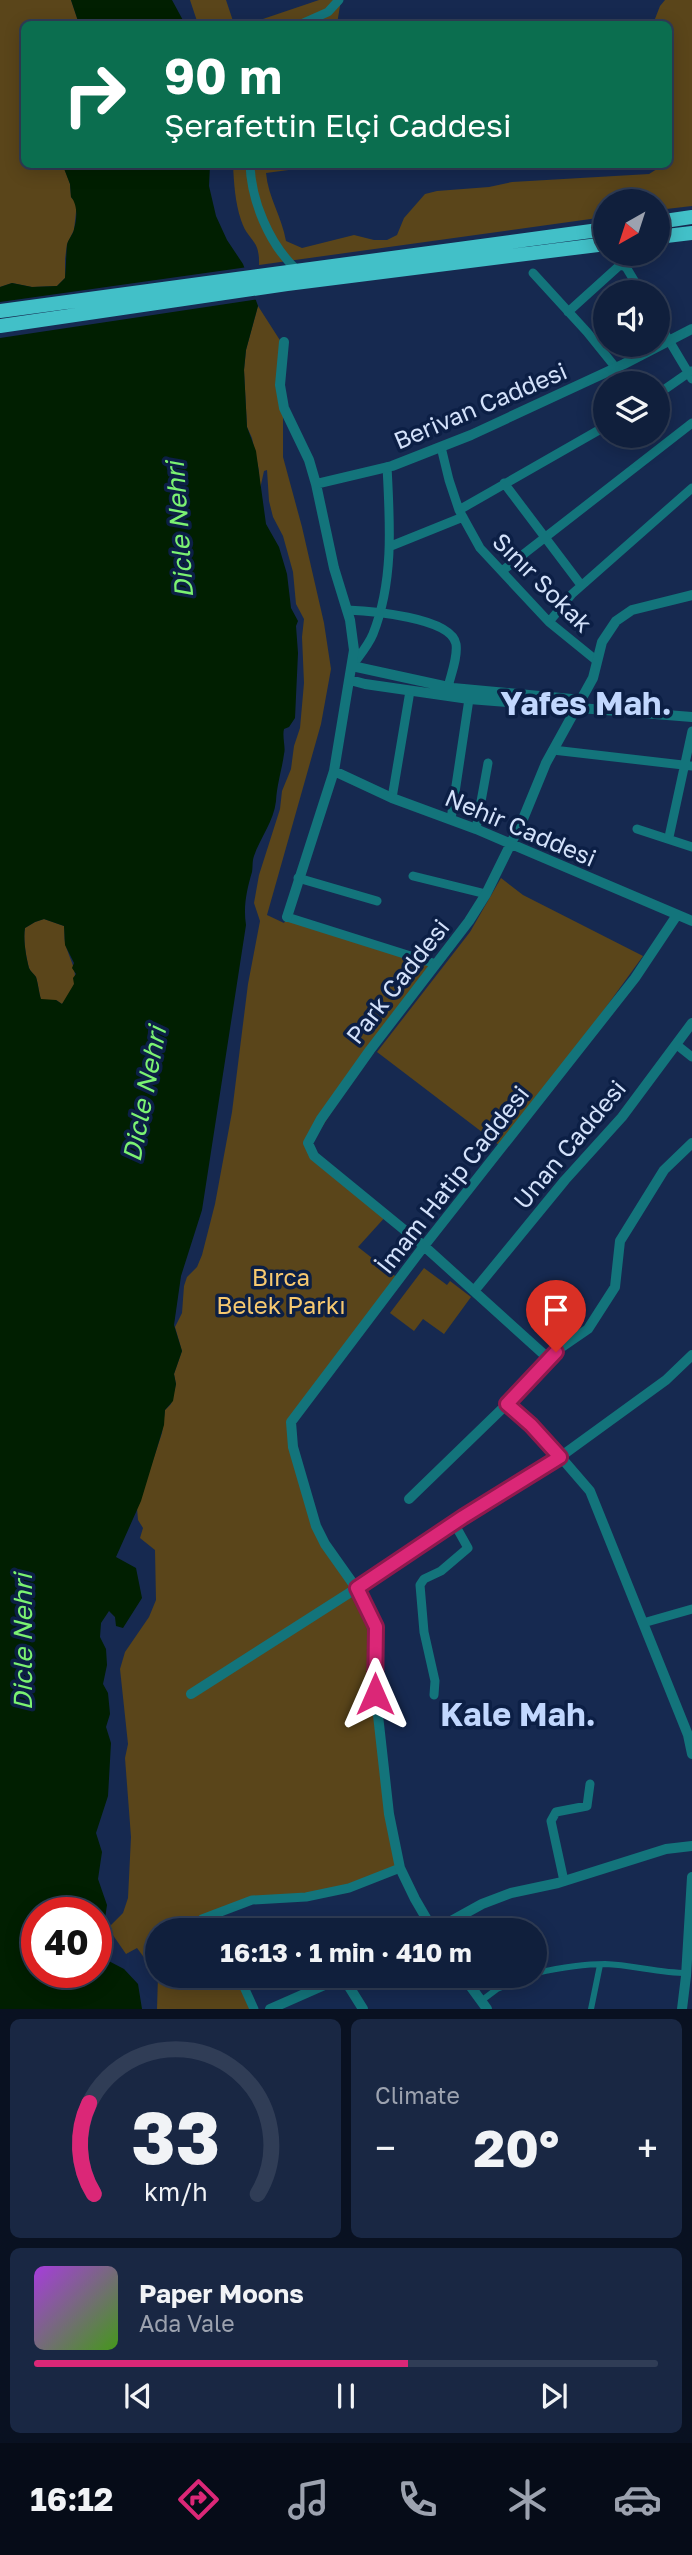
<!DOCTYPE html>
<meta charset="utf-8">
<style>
:root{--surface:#101f3c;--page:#192743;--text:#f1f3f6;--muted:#9ca2af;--line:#303d56;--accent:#db2777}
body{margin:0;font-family:"Golos Text",sans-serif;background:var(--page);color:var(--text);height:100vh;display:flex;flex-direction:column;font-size:26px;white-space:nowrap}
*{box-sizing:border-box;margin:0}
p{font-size:23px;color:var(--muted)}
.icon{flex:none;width:38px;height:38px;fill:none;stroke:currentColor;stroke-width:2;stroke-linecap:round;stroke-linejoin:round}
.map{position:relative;height:2009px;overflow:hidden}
.drawer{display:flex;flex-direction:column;gap:10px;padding:10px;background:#091121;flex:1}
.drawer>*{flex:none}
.banner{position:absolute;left:21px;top:21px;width:651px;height:147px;border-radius:10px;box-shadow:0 4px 18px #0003,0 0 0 2px var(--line);background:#0b6e4f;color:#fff;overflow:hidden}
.needle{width:46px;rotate:219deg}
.tools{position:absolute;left:593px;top:189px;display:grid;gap:14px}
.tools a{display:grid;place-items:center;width:77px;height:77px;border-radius:50%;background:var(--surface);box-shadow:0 4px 18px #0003,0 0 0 2px var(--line);font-size:35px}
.speed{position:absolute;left:21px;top:1897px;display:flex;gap:14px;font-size:35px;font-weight:700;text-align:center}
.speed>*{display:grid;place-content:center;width:91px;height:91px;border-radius:50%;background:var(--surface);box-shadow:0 4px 18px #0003,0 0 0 2px var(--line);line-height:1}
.speed .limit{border:10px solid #d22;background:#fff;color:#111}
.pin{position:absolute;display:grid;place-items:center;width:60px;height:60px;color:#fff;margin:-72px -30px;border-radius:50% 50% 50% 0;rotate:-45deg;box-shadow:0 0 7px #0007}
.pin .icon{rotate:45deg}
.me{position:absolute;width:77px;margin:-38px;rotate:0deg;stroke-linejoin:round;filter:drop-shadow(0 0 5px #0008)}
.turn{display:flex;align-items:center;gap:24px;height:147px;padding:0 28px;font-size:32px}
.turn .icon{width:91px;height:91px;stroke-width:2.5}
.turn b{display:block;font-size:49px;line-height:60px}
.big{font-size:52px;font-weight:700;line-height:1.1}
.drawer .card{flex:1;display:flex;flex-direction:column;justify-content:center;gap:10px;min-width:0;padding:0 24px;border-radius:10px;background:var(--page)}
.drawer .dial{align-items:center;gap:0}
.dial svg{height:182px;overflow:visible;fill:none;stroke:var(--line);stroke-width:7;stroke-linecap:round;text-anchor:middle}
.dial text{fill:var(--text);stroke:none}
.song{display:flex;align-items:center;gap:21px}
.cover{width:84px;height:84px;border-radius:10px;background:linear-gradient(135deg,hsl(280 70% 55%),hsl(100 70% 35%))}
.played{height:7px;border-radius:4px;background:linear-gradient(90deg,var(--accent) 60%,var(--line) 60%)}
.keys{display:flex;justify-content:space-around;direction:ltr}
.heat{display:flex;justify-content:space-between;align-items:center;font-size:38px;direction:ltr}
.drawer .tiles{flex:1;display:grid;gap:10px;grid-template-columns:1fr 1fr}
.card:last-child{grid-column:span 2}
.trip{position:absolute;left:145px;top:1918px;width:402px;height:70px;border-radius:35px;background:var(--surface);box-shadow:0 4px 18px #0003,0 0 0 2px var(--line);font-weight:700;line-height:70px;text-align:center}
.tabs{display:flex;height:112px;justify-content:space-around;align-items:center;background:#060c18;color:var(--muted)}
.tabs .icon{width:49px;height:49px}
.tabs .selected{color:var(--accent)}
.tabs b{font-size:32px;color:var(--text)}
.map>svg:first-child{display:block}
.green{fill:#5a451a}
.water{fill:#011f01;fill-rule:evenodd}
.pier{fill:#162950}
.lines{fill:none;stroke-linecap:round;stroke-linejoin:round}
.pedestrian{stroke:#13747b;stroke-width:6}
.minor{stroke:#13747b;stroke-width:9}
.tertiary{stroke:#13747b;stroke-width:10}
.trunk{stroke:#42c0c8;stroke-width:14}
.route-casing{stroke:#8e194d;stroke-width:18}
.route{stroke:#db2777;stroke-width:12}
.labels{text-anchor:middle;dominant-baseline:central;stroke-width:7;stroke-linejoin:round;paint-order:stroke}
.street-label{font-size:24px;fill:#d3e1fa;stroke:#0c1f45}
.park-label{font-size:24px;fill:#f7c970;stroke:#0c1f45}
.water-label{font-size:26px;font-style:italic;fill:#7bf272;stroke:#0c1f45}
.district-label{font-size:32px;font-weight:bold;fill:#c1d7fe;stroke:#0c1f45}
</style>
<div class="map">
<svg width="692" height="2009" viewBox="0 0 692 2009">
<rect width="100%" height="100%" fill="#162950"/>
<path class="green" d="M0 0H71L79 24H24V164L63 165 70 184 71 197 77 203 74 230 67 244 65 259V278L57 286 32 287 12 283 0 287Z
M190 0H226L234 24H198Z
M319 0H341L337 24H248Z
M665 0H692V206L658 210V201H606L605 217 259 265C260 238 248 242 241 220 235 202 234 183 233 165H316L311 167 266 173C268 197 282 217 286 241L302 248 354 235 374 240H387L397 235 404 218 425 194 437 191 489 187 512 182 649 174 657 169 660 165 668 164V24H653L660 6Z
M258 306 283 345V457L302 527 324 623 331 669 321 724 267 915 284 923 287 917 436 964 386 1028 309 1147 387 1215 358 1247 399 1279 291 1422 316 1526 375 1622 374 1679 400 1868 349 1888 252 1900 203 1919 211 1930H158L157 1975 137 1948 126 1954 108 1928 123 1913 128 1898 131 1837 125 1758 128 1744 120 1669 125 1652 149 1617 156 1600 155 1550 140 1538 143 1528 138 1520 137 1508 162 1433 165 1410 171 1404 176 1384 174 1374 182 1351 175 1327 182 1313 184 1286 187 1277 197 1267 202 1255 215 1204 232 1112 248 984 260 921 254 903 259 875 280 809 282 791 291 769 294 746 300 728 304 683 302 637 304 619 296 604 293 572 283 536 273 517 269 501 267 470 264 471 260 489 259 471 252 438 247 427 244 370 246 350Z
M501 878 523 895 643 956 601 1014 499 1145 377 1052 470 932Z
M44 919 64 926C65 931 64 937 65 943 72 968 85 978 62 1004L56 1000H41C39 993 38 983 36 977 34 974 30 971 29 968 26 957 23 939 25 928L35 922Z
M424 1268 447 1285 450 1281 471 1297 444 1334 423 1319 414 1331 390 1313Z
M158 1976H239L254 2009H157Z"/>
<path class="water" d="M71 0H172L185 24H79Z
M63 166 210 165 209 186 216 216 227 240 243 264 258 306 246 350 244 370 247 427 256 451 266 524 279 547 287 574 291 608 298 621 296 626 298 653 295 718 289 727 284 729C282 737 286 748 284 754 282 769 277 784 276 801 274 821 260 838 254 856 252 861 253 867 252 872 247 889 243 906 246 925L202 1210 181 1276 174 1325 182 1351 174 1374 176 1384 173 1401 165 1410 164 1425 141 1501 116 1557 136 1568 142 1598 123 1628 116 1626 115 1617 109 1611 101 1623 100 1637 106 1649 107 1665 103 1684 108 1693 110 1714 106 1727 111 1743 108 1796 96 1833 102 1852 98 1879 107 1905 102 1939 103 1958 124 1969 138 1984 142 2009H0V287L12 283 32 287 57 286 65 278C66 267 66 256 67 245 68 239 73 235 74 229 77 219 78 205 71 197L70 184ZM44 919 64 926 65 945 74 963 72 968 76 974 73 978 74 984 62 1004 56 1000 41 999C39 993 38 983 36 977 34 974 30 971 29 968 26 957 23 939 25 928L35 922ZM37 1913H96V1972H37Z"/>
<path class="pier" d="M248 267 260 299 0 338V302Z"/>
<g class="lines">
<path class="pedestrian" d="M536 1973C559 1968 581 1964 605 1964 633 1965 659 1973 687 1973
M481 2001 497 1989 529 1976
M591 2009 600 1965"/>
<path class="minor" d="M301 24 328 12 339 0
M250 164C251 200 269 244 296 269
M533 273 587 332 616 368
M568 312 620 265 626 267 641 292
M658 322 692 379
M658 394 691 371
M441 447 449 480 459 510 480 548 549 622 597 661
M504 483 581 585
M459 510 606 426
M391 546 463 517
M502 571 692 423
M347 610C369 611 451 617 456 644 458 657 451 674 448 687
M549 622 572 594 692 488
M352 666C359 656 368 646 373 634 394 581 390 523 387 467
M553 750 692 766
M392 798 410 691
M451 819 469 699
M476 829 488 763
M637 829 692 847
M669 837 692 731
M413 876 486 894
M298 878 377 901
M287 917 436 964
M677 1045 692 1057
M643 1623 692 1609
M434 1695 435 1681 424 1632 420 1585 424 1579 441 1571 468 1548 454 1523
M564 1881 551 1821 556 1812 587 1806 590 1784
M211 1930 202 1919 252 1900 306 1897 349 1888 400 1868
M239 1976 254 2009"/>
<path class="tertiary" d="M284 342 280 385 284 408 309 460 316 484 334 568 350 620 354 650 334 771 287 917
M316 484 392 466 471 435 624 364 692 329
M352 666 453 688 582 700
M350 680 365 684 469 699 692 717
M334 771 392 798 476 829 692 921
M474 1291 565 1180 622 1117 692 1023
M549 1359 424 1246 314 1156 308 1143 321 1119 370 1050 469 921 486 894 523 819 546 763 593 678 602 642 616 621 632 610 692 595
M507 1404 546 1440 590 1491 688 1735 692 1754
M409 1499 507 1404 556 1351 588 1329 615 1287 620 1241 664 1170 692 1143
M191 1694 357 1588 463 1517 560 1457 666 1380 692 1355
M433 1930 415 1899 400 1868 389 1814 374 1679 377 1633 375 1622 366 1602 325 1544 316 1526 293 1447 291 1422 424 1246 635 978 677 915
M435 1930 482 1904 511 1893 558 1883 666 1849 692 1846
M463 1976 487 2009
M343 1977 363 2009
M270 2009 345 1976
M682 2009 686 1976 692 1877"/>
<path class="trunk" d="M658 222 692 217
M658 237 692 233
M0 311 606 229
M0 326 287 284 606 244"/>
</g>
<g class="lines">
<defs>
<path id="route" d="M375 1694 376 1627 357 1588 463 1517 560 1457 531 1425 507 1404 556 1352"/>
</defs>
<use href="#route" class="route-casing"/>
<use href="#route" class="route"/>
</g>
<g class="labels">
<g class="street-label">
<text transform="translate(480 405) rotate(-23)">Berivan Caddesi</text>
<text transform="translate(543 582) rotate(45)">Sınır Sokak</text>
<text transform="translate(521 827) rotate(23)">Nehir Caddesi</text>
<text transform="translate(397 981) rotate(-52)">Park Caddesi</text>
<text transform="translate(569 1144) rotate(-50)">Unan Caddesi</text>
<text transform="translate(452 1179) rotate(-52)">İmam Hatip Caddesi</text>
</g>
<g class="park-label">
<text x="281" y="1276">Bırca<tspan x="281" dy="28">Belek Parkı</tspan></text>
</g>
<g class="water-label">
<text transform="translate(179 530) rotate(-94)">Dicle Nehri</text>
<text transform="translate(144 1094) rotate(-79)">Dicle Nehri</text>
<text transform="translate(22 1642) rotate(-90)">Dicle Nehri</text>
</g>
<g class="district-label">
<text x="586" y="703">Yafes Mah.</text>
<text x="518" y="1714">Kale Mah.</text>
</g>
</g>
</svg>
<div class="tools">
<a><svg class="needle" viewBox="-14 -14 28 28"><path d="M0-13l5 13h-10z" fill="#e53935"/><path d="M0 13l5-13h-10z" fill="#9ca2af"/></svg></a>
<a><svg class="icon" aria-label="sound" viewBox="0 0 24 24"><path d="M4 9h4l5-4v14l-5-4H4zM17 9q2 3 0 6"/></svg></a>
<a><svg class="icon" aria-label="layers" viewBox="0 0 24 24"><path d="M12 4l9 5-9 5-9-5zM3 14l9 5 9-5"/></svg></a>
</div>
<div class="speed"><div class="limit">40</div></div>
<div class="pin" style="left:556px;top:1352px;background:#d93025"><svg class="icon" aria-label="arrive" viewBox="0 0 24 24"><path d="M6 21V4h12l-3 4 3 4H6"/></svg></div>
<svg class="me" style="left:375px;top:1694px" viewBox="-20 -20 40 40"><path d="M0-17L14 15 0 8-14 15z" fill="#db2777" stroke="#fff" stroke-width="4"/></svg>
<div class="trip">16:13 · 1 min · 410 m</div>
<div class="banner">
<div class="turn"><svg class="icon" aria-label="right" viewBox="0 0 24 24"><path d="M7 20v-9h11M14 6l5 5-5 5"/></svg><div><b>90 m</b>Şerafettin Elçi Caddesi</div></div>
</div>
</div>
<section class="drawer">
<div class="tiles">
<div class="card dial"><svg viewBox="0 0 100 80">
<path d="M14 69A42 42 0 1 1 86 69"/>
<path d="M14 69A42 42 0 0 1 12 29" stroke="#db2777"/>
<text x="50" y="56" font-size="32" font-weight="700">33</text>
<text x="50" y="72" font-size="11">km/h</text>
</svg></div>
<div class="card"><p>Climate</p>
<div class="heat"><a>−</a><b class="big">20°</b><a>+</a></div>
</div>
<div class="card">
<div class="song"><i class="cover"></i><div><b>Paper Moons</b><p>Ada Vale</p></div></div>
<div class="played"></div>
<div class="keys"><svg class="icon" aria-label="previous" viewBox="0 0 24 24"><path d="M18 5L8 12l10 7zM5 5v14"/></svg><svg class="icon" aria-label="pause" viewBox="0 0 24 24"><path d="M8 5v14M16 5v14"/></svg><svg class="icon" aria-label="next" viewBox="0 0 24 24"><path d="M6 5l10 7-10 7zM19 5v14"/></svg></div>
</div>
</div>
</section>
<nav class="tabs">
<b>16:12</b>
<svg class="icon selected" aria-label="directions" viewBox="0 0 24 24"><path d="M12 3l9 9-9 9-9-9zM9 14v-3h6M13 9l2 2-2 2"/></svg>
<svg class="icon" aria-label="music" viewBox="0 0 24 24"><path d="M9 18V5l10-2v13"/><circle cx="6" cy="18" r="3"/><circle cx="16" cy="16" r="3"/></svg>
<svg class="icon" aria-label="phone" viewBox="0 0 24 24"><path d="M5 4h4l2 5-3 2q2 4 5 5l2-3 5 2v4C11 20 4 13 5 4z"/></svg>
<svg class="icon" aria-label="climate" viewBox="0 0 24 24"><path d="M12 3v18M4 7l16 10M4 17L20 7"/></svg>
<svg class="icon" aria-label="car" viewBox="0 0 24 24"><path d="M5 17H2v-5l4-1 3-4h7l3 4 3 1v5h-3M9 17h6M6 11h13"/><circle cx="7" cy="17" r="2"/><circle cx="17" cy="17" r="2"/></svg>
</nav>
